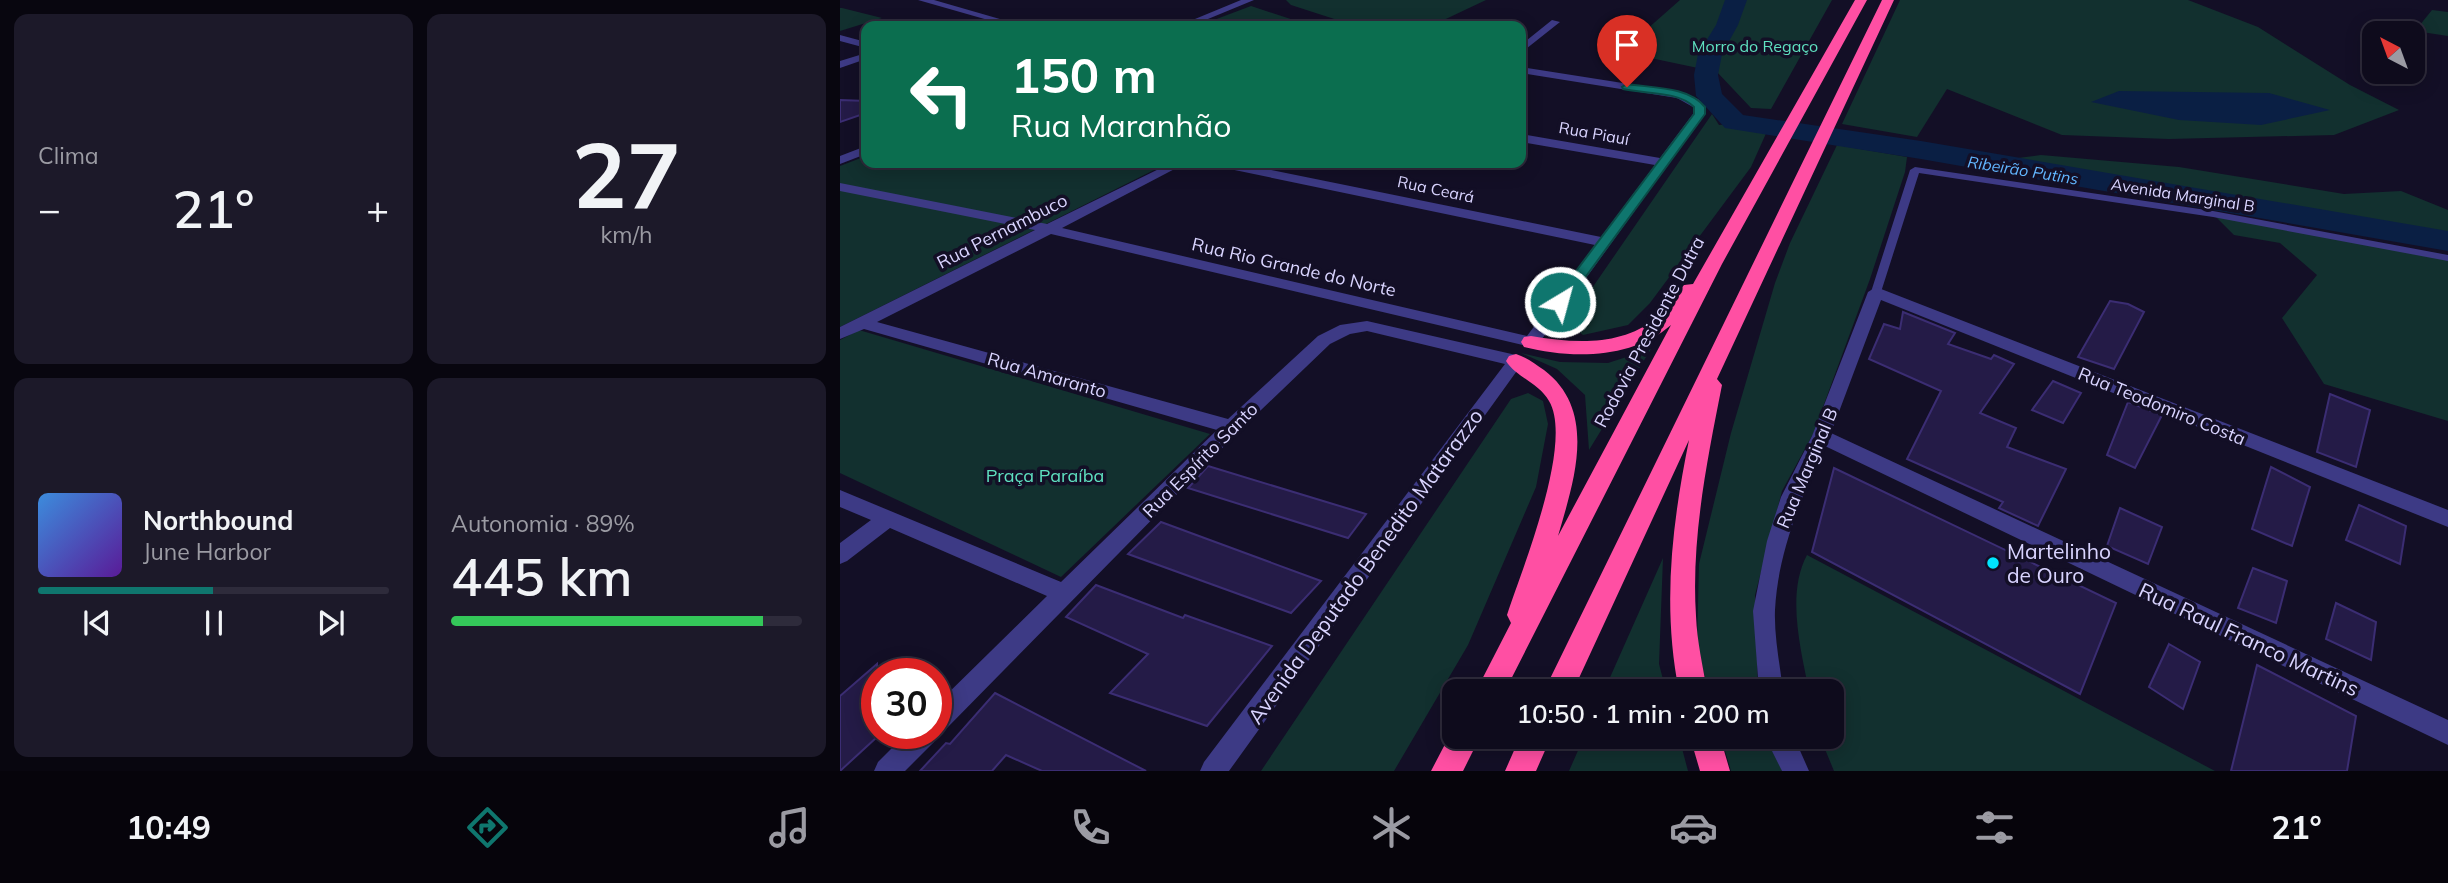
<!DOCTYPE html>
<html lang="pt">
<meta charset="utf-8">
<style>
:root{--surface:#0e0b1c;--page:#1c1929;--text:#f1f3f6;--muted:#9b9ba3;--line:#2e2b3b;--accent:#0f766e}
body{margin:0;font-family:Mulish,sans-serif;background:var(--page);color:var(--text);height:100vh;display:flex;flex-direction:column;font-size:26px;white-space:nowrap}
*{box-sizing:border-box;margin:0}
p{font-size:23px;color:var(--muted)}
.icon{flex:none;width:38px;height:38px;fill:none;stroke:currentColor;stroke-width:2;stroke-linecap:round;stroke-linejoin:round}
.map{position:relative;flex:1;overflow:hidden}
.drawer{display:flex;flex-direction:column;gap:14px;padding:14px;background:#08060f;width:840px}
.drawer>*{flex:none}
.guide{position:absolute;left:21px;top:21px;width:665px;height:147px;border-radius:14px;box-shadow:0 4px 18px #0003,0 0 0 2px var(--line);background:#0b6e4f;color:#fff;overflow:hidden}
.needle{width:46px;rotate:319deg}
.fabs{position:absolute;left:1522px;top:21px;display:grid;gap:14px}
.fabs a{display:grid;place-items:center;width:63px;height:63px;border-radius:14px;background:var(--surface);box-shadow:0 4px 18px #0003,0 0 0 2px var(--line);font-size:35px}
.speed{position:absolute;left:21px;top:658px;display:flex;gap:14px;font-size:35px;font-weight:700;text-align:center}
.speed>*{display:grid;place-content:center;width:91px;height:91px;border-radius:50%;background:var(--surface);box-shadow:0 4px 18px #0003,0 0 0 2px var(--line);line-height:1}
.speed .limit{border:10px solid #d22;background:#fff;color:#111}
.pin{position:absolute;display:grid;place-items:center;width:60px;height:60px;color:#fff;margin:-72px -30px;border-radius:50% 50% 50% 0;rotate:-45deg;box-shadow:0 0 7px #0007}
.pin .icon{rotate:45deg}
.me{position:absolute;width:77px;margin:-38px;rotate:37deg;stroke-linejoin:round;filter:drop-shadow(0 0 5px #0008)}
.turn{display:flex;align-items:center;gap:24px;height:147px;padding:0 35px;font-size:32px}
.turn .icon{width:91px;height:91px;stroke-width:2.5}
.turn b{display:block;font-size:49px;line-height:60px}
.big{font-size:52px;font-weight:600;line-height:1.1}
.drawer .widget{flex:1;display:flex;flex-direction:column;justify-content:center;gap:10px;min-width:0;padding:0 24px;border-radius:14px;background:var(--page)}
.drawer .dial{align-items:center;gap:0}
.dial b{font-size:91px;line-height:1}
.song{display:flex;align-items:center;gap:21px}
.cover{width:84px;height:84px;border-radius:10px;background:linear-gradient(135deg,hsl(210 70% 55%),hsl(270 70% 35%))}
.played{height:7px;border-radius:4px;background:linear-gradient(90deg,var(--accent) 50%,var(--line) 50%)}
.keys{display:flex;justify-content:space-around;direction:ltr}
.heat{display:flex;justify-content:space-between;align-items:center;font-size:38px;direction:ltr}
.charge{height:10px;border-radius:5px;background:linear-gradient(90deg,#34c759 89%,var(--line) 0)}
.drawer .tiles{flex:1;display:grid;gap:14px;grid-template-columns:repeat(2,1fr)}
.trip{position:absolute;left:602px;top:679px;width:402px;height:70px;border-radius:14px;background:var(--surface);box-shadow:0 4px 18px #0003,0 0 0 2px var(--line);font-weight:600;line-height:70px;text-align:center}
.tabs{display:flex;height:112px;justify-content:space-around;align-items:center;background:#06040b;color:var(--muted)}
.tabs .icon{width:49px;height:49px}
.tabs .on{color:var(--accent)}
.tabs b{font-size:32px;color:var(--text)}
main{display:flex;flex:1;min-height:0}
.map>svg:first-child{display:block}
.green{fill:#12302f}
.water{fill:#0a1f44}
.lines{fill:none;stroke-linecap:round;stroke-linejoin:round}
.river{fill:#0a1f44;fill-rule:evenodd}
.building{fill:#241b47;stroke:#3b2d73;stroke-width:2}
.lane{fill:#3d3a85;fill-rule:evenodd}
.street{fill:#3d3a85;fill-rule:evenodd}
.highway{fill:#ff4fa3;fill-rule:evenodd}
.route{fill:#0f766e;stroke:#0a4d48;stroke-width:2}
.poi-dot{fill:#00e5ff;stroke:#130f26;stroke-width:2.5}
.labels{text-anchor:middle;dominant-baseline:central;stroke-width:7;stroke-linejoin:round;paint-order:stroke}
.far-park-label{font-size:16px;fill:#5fe0c0;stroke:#130f26}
.far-street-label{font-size:16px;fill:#d9d4ff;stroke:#130f26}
.far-water-label{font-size:16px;font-style:italic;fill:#62b6ff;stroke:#130f26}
.street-label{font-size:18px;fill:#d9d4ff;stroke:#130f26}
.park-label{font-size:18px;fill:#5fe0c0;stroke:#130f26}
.near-poi-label{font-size:21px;fill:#d9d4ff;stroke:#130f26;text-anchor:start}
.near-street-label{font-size:21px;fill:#d9d4ff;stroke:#130f26}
</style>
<main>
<section class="drawer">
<div class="tiles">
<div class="widget"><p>Clima</p>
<div class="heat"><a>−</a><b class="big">21°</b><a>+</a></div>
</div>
<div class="widget dial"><b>27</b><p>km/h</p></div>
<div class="widget">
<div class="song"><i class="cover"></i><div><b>Northbound</b><p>June Harbor</p></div></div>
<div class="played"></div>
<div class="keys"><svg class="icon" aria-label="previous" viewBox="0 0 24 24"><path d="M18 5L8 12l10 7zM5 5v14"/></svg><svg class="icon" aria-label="pause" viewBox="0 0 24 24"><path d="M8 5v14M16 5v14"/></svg><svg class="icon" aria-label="next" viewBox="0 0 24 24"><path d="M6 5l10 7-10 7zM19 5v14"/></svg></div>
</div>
<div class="widget"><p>Autonomia · 89%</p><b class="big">445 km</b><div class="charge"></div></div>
</div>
</section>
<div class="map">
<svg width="1608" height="771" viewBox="0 0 1608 771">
<rect width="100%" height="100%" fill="#130f26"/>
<path class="green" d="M446 0H646L591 26H516L451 5Z
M840 0H992L931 109 911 108 877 72 801 56 789 51V45Z
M1060 0H1348L1418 27 1510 85 1559 110 1494 135 1329 139 1222 135 1107 89 1077 137 1002 124Z
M411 6 472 26H358Z
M0 8H2L42 18 0 31Z
M1592 10 1608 12V36L1575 31Z
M872 114 879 125 892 124 928 129 911 167 810 303 788 325 743 335 728 323Z
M997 145 1067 157 1065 172 1030 279 973 434 942 491 915 595 918 691H868L857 644 859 564 891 433 935 283 950 243Z
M1201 155 1339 167 1504 194 1561 191 1608 210V241L1146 162Z
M26 156V163H328L0 327V166Z
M1373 214 1608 258V421L1484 384 1442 318 1477 275 1440 243 1394 235Z
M19 330 370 434 221 577 0 473V340Z
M811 349 749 450 745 395 717 369 681 353 720 362 768 363Z
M688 393 703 401 708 424 696 487 628 645 554 771H421L671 399Z
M967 555 1375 771H994L980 737H992V691H969C961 650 946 594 967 555Z
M823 558 819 664 826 691H764Z
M744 737H839L848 771H729Z
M881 737H932L942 771H891Z"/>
<path class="water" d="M1279 91 1429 93 1490 110 1421 125 1339 120 1251 102Z"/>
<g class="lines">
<path class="river" d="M885 0H907L898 25 882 54 878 75 882 94 903 115 1081 141 1608 231V251L1081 159 885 128 856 96 854 75 858 54 876 25Z"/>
</g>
<path class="building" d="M0 100 26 101V113L0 122Z
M1270 301 1288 304 1304 312 1274 369 1238 357Z
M1063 312 1115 333 1108 344 1151 359 1154 355 1174 364 1140 413 1176 428 1167 447 1226 469 1198 526 1159 508 1163 502 1067 459 1101 391 1029 359 1044 324 1060 329Z
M1213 381 1241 393 1223 423 1192 410Z
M1490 394 1530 410 1516 467 1477 452Z
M1288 402 1322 415 1295 468 1267 455Z
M368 466 526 514 508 538 348 488Z
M1431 467 1470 487 1452 546 1412 529Z
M994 468 1276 603 1240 694 972 552Z
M1519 505 1566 526 1560 564 1506 540Z
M1280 508 1322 527 1308 564 1267 546Z
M321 522 481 581 451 613 288 554Z
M1413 568 1447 581 1436 623 1398 608Z
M256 585 343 618 345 615 432 646 367 726 270 693 308 654 226 617Z
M1496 603 1536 622 1531 660 1486 639Z
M1329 644 1360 662 1343 709 1309 687Z
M37 664V737L0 771V696Z
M1417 665 1516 716 1507 771H1391Z
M155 693 306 771H202L166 755 152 771H80L106 743 110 744Z"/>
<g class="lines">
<path class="lane" d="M1075 167 1373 211 1608 255V261L1373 217 1079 173 1041 292 1040 294H1032L1031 292 1070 170Z"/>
<path class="street" d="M78 0H94L184 26H169Z
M401 0H414L351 26H338Z
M712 20 720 22 681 53V45Z
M0 35 26 42V48L0 41Z
M26 53V59L0 68V61Z
M681 67 840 92 858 99 865 107 863 116 697 346 691 347 211 234 37 322 388 419 478 336 500 325 527 321 676 355 684 361 389 771H360L364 762 665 364 527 331 510 334 490 344 398 432 105 730 97 733 94 742 65 771H34L38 762 67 733H96V705L207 596 50 528 7 561 0 564V543L31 520 0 507V490L221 582 377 430 24 329 0 339V327L195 230 0 191V183L207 224 331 163H346L222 228 687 336 755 245 380 167 374 163H397L761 237 815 165 681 142V134L820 158 853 114V107L837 98 681 73Z
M26 146V154L0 164V156Z
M1036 287 1608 510V527L1041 300 991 433 1608 720V745L985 446C961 498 938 552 935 610 934 636 940 665 943 691H919L913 611 927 541 941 497 972 436 1028 292Z
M930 737H954L969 771H942L932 751Z"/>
<path class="highway" d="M1015 0H1027L882 264 665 691H636L671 623 667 615C682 569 734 443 709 401 699 383 676 377 666 361L669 356 676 354C686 357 695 364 704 370 758 411 734 481 718 536L831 325C792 359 732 359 684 347L681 342 684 337 691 336C733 343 781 347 816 318 827 309 835 296 844 285L853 284Z
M1042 0H1054L877 379 882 385C867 461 851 539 856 616 857 642 863 666 867 691H839C822 606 832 524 849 440L733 691H704Z
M614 727V737H640L623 771H591Z
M680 737H711L696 771H665Z
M850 737H880L890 771H860Z"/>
</g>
<path class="route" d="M787 84C811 88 848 86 865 107V114L725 305H715V299L854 114V107C839 91 804 94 783 89L782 87Z"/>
<circle class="poi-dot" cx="1153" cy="563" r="7"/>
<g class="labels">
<g class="far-park-label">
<text x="915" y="46">Morro do Regaço</text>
</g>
<g class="far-street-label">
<text transform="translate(754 133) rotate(10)">Rua Piauí</text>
<text transform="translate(596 189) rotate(12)">Rua Ceará</text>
<text transform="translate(1343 195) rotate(9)">Avenida Marginal B</text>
</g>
<g class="far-water-label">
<text transform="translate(1183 170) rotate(9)">Ribeirão Putins</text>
</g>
<g class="street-label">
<text transform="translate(162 231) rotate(-27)">Rua Pernambuco</text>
<text transform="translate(454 267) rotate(13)">Rua Rio Grande do Norte</text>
<text transform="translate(809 332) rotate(-62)">Rodovia Presidente Dutra</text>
<text transform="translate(207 375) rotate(16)">Rua Amaranto</text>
<text transform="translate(1322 406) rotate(22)">Rua Teodomiro Costa</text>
<text transform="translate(360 460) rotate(-45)">Rua Espírito Santo</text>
<text transform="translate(967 468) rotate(-67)">Rua Marginal B</text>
</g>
<g class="park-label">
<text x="205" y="475">Praça Paraíba</text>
</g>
<g class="near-poi-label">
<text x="1167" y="551">Martelinho<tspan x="1167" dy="24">de Ouro</tspan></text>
</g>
<g class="near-street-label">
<text transform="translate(525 566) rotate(-54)">Avenida Deputado Benedito Matarazzo</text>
<text transform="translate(1409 639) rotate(25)">Rua Raul Franco Martins</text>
</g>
</g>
</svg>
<div class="fabs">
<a><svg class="needle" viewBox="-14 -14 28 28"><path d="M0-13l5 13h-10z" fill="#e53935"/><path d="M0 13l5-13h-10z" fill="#9b9ba3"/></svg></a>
</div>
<div class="speed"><div class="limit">30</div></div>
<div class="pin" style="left:787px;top:87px;background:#d93025"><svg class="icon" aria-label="arrive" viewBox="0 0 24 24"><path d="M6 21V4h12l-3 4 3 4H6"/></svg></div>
<svg class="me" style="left:720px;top:302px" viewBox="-20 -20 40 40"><circle r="17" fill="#0f766e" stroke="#fff" stroke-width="3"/><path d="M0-11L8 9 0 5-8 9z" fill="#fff"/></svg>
<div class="trip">10:50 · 1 min · 200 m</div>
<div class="guide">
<div class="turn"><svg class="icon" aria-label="left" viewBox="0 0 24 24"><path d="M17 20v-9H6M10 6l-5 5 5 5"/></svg><div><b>150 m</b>Rua Maranhão</div></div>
</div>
</div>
</main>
<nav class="tabs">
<b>10:49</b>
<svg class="icon on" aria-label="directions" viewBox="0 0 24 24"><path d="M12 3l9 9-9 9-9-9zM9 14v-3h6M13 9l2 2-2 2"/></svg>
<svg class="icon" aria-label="music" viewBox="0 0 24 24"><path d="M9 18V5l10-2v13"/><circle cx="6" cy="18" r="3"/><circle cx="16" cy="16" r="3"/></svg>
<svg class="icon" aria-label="phone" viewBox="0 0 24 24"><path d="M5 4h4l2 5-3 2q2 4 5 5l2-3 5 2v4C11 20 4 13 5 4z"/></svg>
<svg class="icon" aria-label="climate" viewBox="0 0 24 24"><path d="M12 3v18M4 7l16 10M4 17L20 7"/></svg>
<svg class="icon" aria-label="car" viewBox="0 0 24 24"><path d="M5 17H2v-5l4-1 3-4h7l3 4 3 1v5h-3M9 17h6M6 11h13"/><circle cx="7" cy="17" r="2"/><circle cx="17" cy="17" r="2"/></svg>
<svg class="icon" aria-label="filters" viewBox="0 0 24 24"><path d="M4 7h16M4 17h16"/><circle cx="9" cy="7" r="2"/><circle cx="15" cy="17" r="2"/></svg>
<b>21°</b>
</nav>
